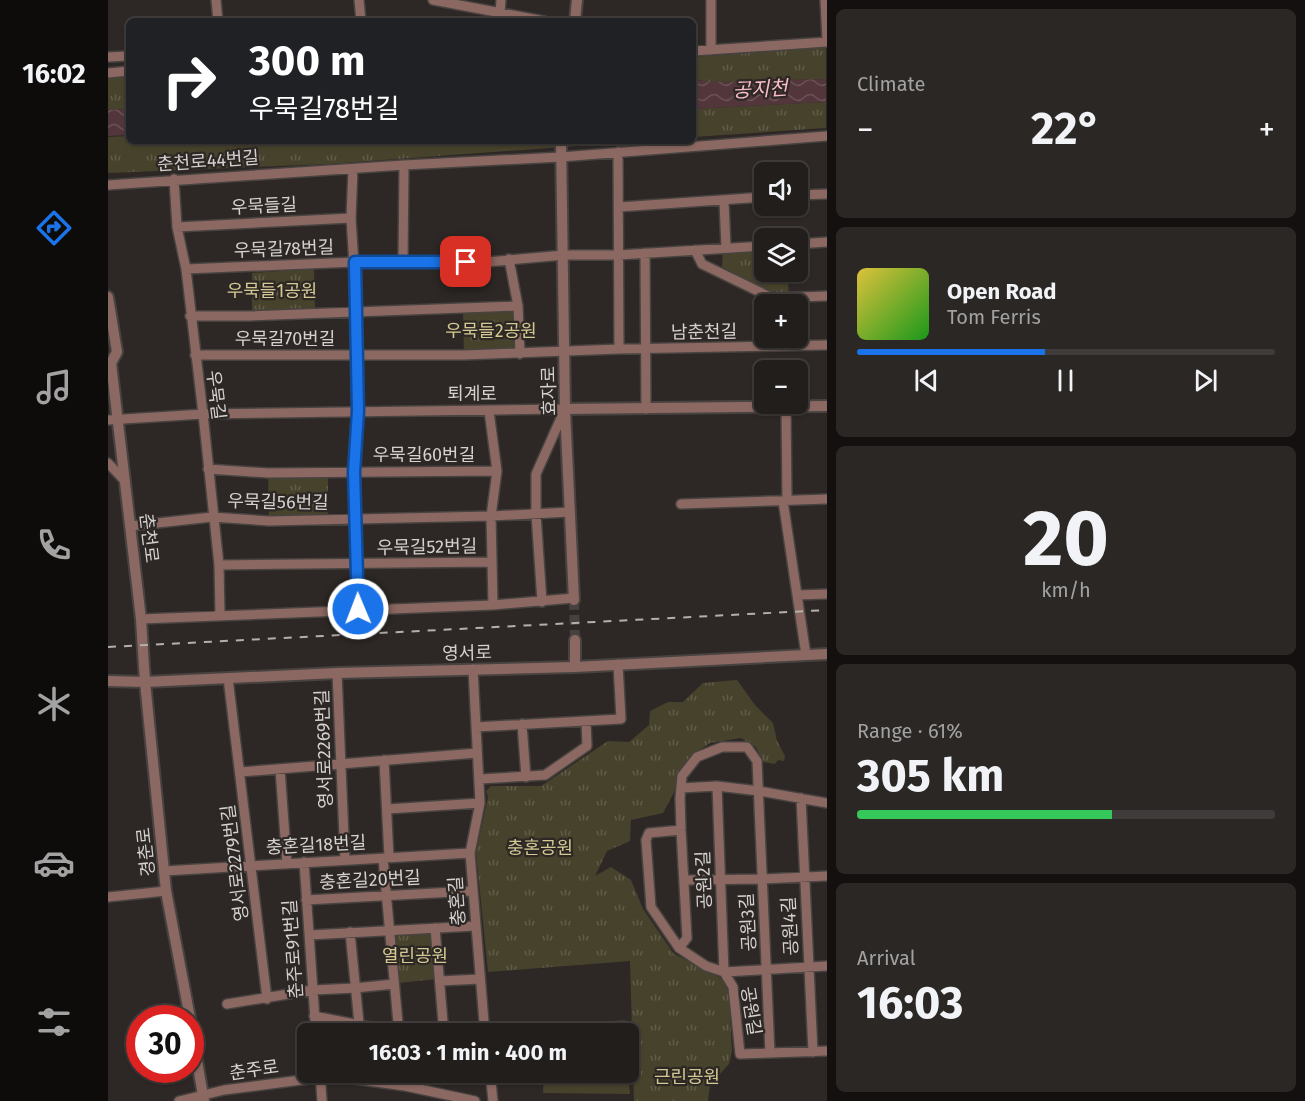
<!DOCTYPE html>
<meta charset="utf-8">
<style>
:root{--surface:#221e1c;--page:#2a2725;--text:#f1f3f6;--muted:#a2a2a3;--line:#3f3c3b;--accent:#1a73e8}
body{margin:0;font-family:"Fira Sans","Noto Sans KR",sans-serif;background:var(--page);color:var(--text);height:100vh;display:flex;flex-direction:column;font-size:22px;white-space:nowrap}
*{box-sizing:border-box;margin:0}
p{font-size:20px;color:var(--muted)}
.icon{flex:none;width:33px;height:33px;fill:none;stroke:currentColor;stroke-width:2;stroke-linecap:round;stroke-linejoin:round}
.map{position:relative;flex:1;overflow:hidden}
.panel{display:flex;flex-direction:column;gap:9px;padding:9px;background:#13100f;width:478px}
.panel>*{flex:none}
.banner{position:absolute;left:18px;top:18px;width:570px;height:126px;border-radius:9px;box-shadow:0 2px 4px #0004,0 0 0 2px var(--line);background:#202124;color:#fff;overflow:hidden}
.fabs{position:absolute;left:646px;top:162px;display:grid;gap:12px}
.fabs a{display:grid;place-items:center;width:54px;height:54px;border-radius:9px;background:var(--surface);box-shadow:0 2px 4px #0004,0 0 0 2px var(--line);font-size:30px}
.speed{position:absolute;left:18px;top:1005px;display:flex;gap:12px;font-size:30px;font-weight:700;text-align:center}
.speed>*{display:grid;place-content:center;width:78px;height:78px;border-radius:50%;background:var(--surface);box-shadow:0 2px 4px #0004,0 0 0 2px var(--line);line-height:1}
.speed .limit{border:9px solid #d22;background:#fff;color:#111}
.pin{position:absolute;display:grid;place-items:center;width:51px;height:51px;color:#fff;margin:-26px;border-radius:12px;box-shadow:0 3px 9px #0006}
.me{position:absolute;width:66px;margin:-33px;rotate:359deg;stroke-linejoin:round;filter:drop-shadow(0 0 4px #0008)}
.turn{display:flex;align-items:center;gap:21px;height:126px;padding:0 24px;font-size:27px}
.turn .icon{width:78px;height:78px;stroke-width:2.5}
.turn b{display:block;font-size:42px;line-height:51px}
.big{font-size:45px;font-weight:700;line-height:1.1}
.panel .card{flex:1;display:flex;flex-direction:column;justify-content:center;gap:9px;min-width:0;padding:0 21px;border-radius:9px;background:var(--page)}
.panel .dial{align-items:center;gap:0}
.dial b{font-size:78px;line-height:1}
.song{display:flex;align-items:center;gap:18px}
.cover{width:72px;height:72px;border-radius:9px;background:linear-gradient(135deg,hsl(50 70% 55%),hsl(120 70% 35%))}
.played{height:6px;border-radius:3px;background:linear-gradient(90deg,var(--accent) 45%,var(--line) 45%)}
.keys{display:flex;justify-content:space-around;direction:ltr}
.heat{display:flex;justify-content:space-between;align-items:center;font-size:33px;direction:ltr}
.charge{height:9px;border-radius:4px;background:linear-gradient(90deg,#34c759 61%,var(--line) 0)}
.trip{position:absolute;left:189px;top:1023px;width:342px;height:60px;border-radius:9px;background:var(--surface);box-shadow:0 2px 4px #0004,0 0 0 2px var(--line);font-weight:700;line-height:60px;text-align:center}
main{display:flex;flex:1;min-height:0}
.tab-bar{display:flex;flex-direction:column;width:108px;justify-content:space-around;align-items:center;background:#0e0c0b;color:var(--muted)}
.tab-bar .icon{width:42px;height:42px}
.tab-bar .current{color:var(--accent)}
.tab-bar b{font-size:27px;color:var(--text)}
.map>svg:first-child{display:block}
.park{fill:url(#park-tufts)}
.garden{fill:#47422b}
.water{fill:url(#water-waves)}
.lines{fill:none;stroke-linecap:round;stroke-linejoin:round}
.tertiary-tunnel{stroke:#46413e;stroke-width:10;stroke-dasharray:10 5;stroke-linecap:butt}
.minor-casing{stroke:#484340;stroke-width:12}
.tertiary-casing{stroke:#484340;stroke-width:14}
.minor{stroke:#8b6862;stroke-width:9}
.tertiary{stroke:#8b6862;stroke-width:10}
.rail{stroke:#b3b0ae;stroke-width:2;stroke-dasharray:8 8;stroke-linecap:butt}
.route-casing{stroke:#114b97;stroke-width:15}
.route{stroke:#1a73e8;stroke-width:10}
.labels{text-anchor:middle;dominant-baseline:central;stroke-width:4.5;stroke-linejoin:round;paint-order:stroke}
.street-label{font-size:18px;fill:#d4d1cf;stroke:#2d2825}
.park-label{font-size:18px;fill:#d4c993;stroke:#2d2825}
.water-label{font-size:20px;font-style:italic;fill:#f9bcc7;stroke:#2d2825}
</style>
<main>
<nav class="tab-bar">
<b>16:02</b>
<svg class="icon current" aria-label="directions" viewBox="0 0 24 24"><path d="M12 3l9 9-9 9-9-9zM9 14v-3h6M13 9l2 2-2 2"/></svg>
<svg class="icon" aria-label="music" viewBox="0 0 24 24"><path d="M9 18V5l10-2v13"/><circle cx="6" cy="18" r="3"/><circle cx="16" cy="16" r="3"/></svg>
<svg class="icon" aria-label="phone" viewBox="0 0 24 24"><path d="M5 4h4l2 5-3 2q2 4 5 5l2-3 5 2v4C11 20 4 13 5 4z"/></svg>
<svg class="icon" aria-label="climate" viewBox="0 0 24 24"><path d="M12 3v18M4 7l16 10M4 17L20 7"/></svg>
<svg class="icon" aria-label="car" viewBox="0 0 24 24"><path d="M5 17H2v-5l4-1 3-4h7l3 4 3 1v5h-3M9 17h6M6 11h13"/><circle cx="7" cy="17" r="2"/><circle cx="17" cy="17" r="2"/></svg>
<svg class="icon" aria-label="filters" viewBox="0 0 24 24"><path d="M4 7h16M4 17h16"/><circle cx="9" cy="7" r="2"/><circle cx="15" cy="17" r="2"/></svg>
</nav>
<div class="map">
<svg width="719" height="1101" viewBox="0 0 719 1101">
<defs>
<pattern id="park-tufts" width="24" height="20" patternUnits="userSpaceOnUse" patternTransform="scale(1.5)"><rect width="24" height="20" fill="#47422b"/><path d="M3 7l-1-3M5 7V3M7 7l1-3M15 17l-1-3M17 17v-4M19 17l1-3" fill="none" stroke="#615c49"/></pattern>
<pattern id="water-waves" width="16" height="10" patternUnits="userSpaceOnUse" patternTransform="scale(1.5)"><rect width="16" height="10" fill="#52363b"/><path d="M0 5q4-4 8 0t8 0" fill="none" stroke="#6a5256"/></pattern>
</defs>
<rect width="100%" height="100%" fill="#2d2825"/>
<path class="park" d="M718 47V79L611 82 585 80V57Z
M21 76V109L0 110V77Z
M718 102V128L585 137V109Z
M21 136V141H538L221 164 0 173V137Z
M657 248V272H679L681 294 667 295 614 267 615 250Z
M206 269 207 309 144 312V273Z
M410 306 412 354 356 355 355 308Z
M220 472V519L161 521 160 473Z
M629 680 647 705 665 723 669 741 677 756 676 761 670 760 667 764 655 762 648 747 633 738 602 743 587 753 555 813 523 820 522 841 499 851 487 876 503 867 523 880 535 909 566 954 605 973 615 980 621 993 624 1051 621 1064 602 1085 600 1101H526L522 961 380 972 368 852 380 797 378 791 383 786H433L500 741 521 742 541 725 542 711 560 702H575L595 683Z
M324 930 329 979 290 983 286 933Z"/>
<path class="garden" d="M517 1020 518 1033H437V1026Z
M436 1073H520L522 1094 435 1093Z"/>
<path class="water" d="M718 79V102L585 109V80L611 82Z
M21 109V135L0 136V110Z"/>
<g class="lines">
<path class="tertiary-tunnel" d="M466 600 467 640"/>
<defs>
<path id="minor" d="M108 0 110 21
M251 0 253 21
M325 0 436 21
M603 0V50
M717 0 719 40
M392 13 393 0
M585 51 719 42
M0 57 21 56
M0 73 21 71
M510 152 511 349
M245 169 243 218 249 312 250 411 246 472 250 609
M66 179 69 227 78 269 95 414 111 565 112 615
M0 185 296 165 453 157 719 136
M690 195 719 194
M616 201 618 248
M511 207 657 197
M69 227 243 218
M690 244 719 242
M587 250 594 264 664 298 719 296
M537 253 538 409
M401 259 410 306 412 354
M295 263 296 165
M78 269 247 262H379L456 255H510L657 246
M82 316H142L410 306
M87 355H356L511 349 719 345
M678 407 679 501
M381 411 389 471 383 516 385 605
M0 420 95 414 457 409 428 474V514L434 602
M0 463 17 481
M100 469 160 473 389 471
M675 501 698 655
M573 504 719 499
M22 526 104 517 161 521 383 516 462 512
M111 565 384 562
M690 595 719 594
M33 619 385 605 466 598
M365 669 372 803 362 853 377 1034
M229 673 237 860
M120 678 159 999
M414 724 418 777
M368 727 513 719 510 664
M276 760 281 857
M172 769 179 864
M132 772 369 753
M372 779 437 775 479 746 478 721
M609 786 616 972
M573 788 609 786 651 791 719 803
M693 798 705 1052
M279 809 372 803
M573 830 541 833 538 840 543 907 571 948 598 966 616 972 625 987 632 1054 719 1051
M275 858 291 1034
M196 862 208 1034
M56 871 362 853
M576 880 655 879 719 876
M0 897 58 891
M198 900 364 891
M327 928 336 1034
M242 932 251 1023
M202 935 367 926
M571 948 579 938 573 830 572 798 574 776 589 757 614 747H639L649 761 662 1053
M616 972 719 966
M332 981 372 979
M119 1004 205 990 247 988 286 984
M206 1016 298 1034
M212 1072 214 1101
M295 1072 297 1086
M382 1072 385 1101
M71 1101 116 1090 224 1076 297 1086 367 1101"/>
<path id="tertiary" d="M467 21 469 0
M453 141 457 409 466 600
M0 297 9 352 3 363 33 619 37 682 58 891 82 1018
M457 409 719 406
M467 667V640
M0 681 37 682 229 673 467 667 719 654
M82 1021 96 1101"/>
</defs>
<use href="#minor" class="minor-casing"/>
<use href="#tertiary" class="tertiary-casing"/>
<use href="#minor" class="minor"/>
<use href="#tertiary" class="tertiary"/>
<path class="rail" d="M0 647 719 610"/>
</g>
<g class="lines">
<defs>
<path id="route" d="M250 609 246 472 250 411 247 262H358"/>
</defs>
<use href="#route" class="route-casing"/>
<use href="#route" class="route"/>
</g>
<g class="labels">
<g class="street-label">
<text transform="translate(100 161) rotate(-4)">춘천로44번길</text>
<text transform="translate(156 206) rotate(-3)">우묵들길</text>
<text transform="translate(176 249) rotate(-2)">우묵길78번길</text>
<text transform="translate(596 332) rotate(-1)">남춘천길</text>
<text x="177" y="339">우묵길70번길</text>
<text transform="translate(441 391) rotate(-91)">효자로</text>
<text x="364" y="394">퇴계로</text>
<text transform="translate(108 395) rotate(83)">우묵길</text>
<text x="316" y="455">우묵길60번길</text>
<text transform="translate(170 502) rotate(1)">우묵길56번길</text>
<text transform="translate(41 538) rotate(83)">춘천로</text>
<text transform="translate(319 547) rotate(-1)">우묵길52번길</text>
<text transform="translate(359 653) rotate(-1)">영서로</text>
<text transform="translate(216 749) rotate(-92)">영서로2269번길</text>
<text transform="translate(208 845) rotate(-3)">충혼길18번길</text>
<text transform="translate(38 852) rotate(-96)">경춘로</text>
<text transform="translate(127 863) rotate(-97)">영서로2279번길</text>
<text transform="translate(262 880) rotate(-3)">충혼길20번길</text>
<text transform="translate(596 880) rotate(-92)">공원2길</text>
<text transform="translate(349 901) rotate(-94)">충혼길</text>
<text transform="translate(640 922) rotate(-93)">공원3길</text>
<text transform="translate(682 926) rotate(-93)">공원4길</text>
<text transform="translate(185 949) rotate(-94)">춘주로91번길</text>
<text transform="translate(643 1011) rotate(81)">공원길</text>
<text transform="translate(146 1070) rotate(-8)">춘주로</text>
</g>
<g class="park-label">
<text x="164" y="291">우묵들1공원</text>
<text x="383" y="331">우묵들2공원</text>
<text x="432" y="848">충혼공원</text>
<text x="307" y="956">열린공원</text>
<text x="579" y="1077">근린공원</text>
</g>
<g class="water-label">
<text transform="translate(652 89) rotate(-3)">공지천</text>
</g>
</g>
</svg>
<div class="fabs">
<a><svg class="icon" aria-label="sound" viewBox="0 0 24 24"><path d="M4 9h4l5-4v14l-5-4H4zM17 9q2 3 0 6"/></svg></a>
<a><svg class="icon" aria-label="layers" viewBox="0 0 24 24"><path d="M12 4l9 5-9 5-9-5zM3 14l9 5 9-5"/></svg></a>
<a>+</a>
<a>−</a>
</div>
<div class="speed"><div class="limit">30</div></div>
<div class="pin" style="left:358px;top:262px;background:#d93025"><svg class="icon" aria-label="arrive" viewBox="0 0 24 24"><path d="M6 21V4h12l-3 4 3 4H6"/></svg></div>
<svg class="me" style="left:250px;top:609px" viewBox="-20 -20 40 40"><circle r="17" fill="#1a73e8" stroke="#fff" stroke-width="3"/><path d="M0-11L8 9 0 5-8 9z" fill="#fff"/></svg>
<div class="trip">16:03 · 1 min · 400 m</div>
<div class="banner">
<div class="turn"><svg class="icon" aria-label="right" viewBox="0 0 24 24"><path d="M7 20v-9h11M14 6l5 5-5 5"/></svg><div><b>300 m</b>우묵길78번길</div></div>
</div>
</div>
<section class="panel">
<div class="card"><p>Climate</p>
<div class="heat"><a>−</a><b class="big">22°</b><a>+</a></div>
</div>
<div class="card">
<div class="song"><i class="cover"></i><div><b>Open Road</b><p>Tom Ferris</p></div></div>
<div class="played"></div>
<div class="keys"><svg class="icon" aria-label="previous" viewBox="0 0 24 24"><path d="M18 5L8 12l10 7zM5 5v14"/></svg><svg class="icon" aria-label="pause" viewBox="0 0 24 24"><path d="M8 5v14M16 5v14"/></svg><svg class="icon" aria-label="next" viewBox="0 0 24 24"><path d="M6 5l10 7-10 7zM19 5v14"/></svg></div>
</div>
<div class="card dial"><b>20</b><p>km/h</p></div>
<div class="card"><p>Range · 61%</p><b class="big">305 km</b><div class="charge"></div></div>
<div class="card"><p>Arrival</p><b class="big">16:03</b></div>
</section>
</main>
